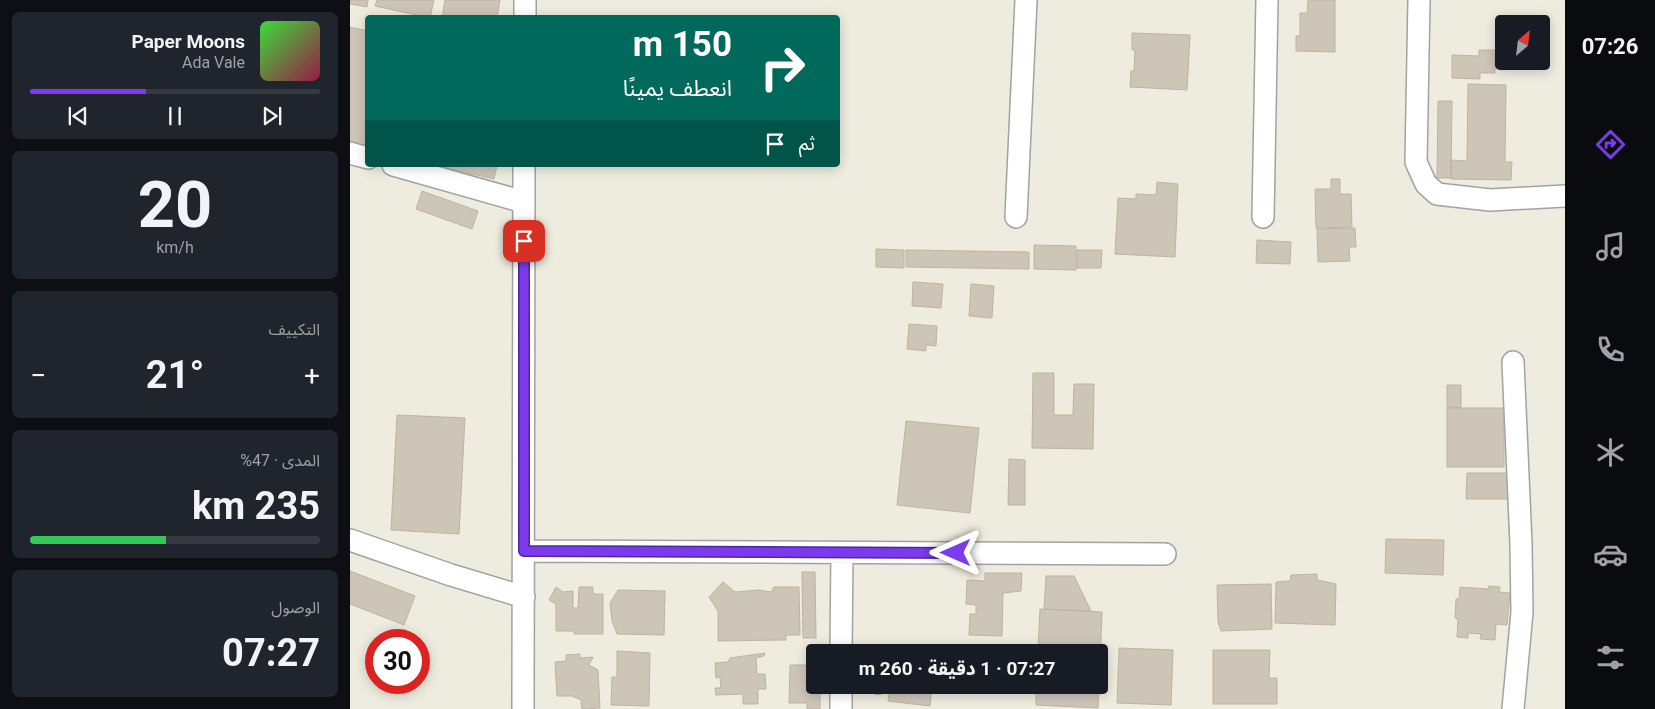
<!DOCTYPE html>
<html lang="ar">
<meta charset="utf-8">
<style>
:root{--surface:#171b24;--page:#20242c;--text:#f1f3f6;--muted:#9ea1a6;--line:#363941;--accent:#7c3aed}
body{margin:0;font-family:Roboto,"Noto Sans Arabic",sans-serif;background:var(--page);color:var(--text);direction:rtl;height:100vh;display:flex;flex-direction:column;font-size:19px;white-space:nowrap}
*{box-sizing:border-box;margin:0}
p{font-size:16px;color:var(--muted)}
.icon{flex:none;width:28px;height:28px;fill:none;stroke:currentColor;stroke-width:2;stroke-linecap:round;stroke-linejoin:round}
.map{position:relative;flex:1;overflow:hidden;direction:ltr}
.side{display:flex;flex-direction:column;gap:12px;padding:12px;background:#0d0f14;width:350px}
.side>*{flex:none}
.top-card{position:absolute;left:15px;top:15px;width:475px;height:152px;border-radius:5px;box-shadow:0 2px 12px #0003;direction:rtl;background:#00695c;color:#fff;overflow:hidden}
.needle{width:32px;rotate:28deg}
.fabs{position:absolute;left:1145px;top:15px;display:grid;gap:10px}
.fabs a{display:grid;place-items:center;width:55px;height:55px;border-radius:5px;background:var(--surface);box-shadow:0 2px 12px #0003;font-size:25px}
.speed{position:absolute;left:15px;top:629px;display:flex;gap:10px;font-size:25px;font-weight:700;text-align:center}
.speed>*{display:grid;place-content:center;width:65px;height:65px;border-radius:50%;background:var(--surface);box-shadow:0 2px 12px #0003;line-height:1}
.speed .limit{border:8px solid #d22;background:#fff;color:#111}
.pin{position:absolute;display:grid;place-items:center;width:42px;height:42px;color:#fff;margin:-21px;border-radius:10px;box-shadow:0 2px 8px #0006}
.me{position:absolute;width:55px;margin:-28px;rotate:270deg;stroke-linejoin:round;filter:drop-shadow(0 0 4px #0008)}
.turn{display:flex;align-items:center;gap:18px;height:105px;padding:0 25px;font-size:22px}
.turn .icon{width:65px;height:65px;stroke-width:2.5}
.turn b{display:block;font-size:35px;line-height:42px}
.then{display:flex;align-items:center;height:48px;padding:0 25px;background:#0003;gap:10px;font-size:19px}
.big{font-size:38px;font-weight:700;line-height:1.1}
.side .tile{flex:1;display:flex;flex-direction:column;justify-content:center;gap:8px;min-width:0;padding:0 18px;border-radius:8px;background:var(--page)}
.side .dial{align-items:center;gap:0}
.dial b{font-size:65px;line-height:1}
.song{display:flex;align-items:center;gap:15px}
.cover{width:60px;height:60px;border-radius:8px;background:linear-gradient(135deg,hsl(120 70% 55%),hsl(340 70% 35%))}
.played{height:5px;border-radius:2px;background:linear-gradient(90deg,var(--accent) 40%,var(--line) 40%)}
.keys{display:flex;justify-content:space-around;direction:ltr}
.heat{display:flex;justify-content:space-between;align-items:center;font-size:28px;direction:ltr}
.charge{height:8px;border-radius:4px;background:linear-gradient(90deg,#34c759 47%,var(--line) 0)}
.trip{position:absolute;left:456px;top:644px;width:302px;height:50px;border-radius:5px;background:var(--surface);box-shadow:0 2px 12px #0003;font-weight:700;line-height:50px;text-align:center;direction:rtl}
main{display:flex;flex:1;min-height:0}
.dock{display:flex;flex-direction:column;width:90px;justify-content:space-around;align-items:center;background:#090b0e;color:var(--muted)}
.dock .icon{width:35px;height:35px}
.dock .active{color:var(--accent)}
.dock b{font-size:22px;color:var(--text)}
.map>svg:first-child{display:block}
.building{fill:#cdc5b8;stroke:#c0b3a0}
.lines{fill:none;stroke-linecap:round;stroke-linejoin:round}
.street-casing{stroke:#a2a2a2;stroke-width:24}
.street{stroke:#fff;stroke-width:21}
.route-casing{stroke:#51269a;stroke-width:12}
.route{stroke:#7c3aed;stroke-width:9}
</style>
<main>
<nav class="dock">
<b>07:26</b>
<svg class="icon active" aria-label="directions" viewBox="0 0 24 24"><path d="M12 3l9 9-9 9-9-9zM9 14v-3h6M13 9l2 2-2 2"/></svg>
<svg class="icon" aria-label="music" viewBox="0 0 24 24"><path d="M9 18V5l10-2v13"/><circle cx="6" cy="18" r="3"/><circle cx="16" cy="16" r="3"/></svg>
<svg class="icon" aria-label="phone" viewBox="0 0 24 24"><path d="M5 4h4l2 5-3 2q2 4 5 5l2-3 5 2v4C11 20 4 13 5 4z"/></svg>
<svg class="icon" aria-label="climate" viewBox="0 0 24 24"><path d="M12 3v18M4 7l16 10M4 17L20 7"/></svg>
<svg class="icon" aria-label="car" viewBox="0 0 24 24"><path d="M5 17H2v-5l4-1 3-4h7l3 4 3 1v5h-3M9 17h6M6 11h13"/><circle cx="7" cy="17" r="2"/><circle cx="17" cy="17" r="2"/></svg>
<svg class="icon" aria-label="filters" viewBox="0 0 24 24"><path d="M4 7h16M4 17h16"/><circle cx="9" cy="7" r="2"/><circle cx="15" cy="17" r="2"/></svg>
</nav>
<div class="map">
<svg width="1215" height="709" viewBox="0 0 1215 709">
<rect width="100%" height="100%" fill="#eeebdf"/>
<path class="building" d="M0 0H18L17 7 0 4Z
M27 0H84L80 18 25 6Z
M95 0H150L147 18H92Z
M958 0H985V52L946 51V36H950V13H957Z
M0 27 18 31V148L0 144Z
M782 33 840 35 837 90 780 87 781 71H784L785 50H782Z
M1129 50H1145V73H1130V79L1102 78V55L1129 56Z
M1118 84 1156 85 1155 162H1162L1161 180 1101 179V160L1117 161Z
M1088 101H1102L1101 178H1087Z
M85 165H147L144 179Z
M981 179H990V194H1001L1002 227 966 228 965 189H981Z
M807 182 828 184 825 257 765 254 768 198 786 199V194L806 195Z
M72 191 128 211 122 229 66 209Z
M1005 228 1006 247H999L1000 261 968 262 967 229Z
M907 240 941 242 940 264 906 263Z
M684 245 726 246V270L684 269Z
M526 249 554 250V268L526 267Z
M556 250 679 252V269L556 267Z
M727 250H752L751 268H727Z
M563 282 593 284 591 308 562 306Z
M621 284 644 286 642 318 619 316Z
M559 324 587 326 586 346 576 345V351L557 349Z
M683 373H704V415H723L724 384H744L743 449 682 448Z
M1097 385H1111V408L1097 407Z
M1097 408H1154V467H1097Z
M47 415 115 418 109 534 41 530Z
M556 421 629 428 620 513 547 505Z
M659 459 675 460V505H658Z
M1117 473H1162V499H1116Z
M1036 539 1094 540 1093 575 1035 573Z
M0 571 65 596 54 625 0 604Z
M452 572H465L466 638H453Z
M635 573H672L671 591 653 593 652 636 619 635 620 614H626V605L616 604 617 580 635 581Z
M967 574V580L986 584 985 625 925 623 926 582 940 581 941 575Z
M696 576H724L741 611 694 609Z
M373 582 385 592 409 590 421 592 424 587H449L450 635H436V640L368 641V611L359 597Z
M921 584 922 629 871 631 868 622 867 585Z
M1139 586 1150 587 1149 592 1160 593 1157 625 1146 624 1145 640 1130 639 1131 634 1118 633V638L1107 637 1108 619 1105 618 1106 599H1109L1110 587 1138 589Z
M206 587 213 592 223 591V608H228L229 587H243V594H253V634H224V631H206V604L199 600Z
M268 590 315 591 314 635 267 634 262 621 260 603Z
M690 609 752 612 750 666V652H688Z
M769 648 823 650 821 705 767 703Z
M863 650H920L919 678H927V704H863Z
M267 651 300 653 299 706 261 705 262 677H267Z
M415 653 414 656 406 658 407 674H415L416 689H408V704H393V694L366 695 365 688H371L370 677 366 678 365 663 378 662 380 658Z
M230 654V658L243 657 239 665 248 670 250 708 232 709 231 700 222 696H207L205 662 216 661V655Z
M440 665H465V685H470V709H457V703H439Z
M522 685H533L532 694 526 695 524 686Z
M540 685H582L580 706 538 701Z
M686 685H749L748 708 686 705Z"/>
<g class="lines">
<defs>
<path id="street" d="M1069 0 1066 162 1076 184 1087 194 1140 200 1215 196
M175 18V0
M0 153 18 158
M43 165 174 202
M666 217 676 0
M913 217 917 0
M1163 362 1171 544 1172 612 1163 709
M0 540 101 575 174 597
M174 551 815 554
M491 652 492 553
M173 709 174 165
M491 709V685"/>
</defs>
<use href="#street" class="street-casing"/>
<use href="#street" class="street"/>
</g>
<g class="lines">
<defs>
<path id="route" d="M174 241V551L606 553"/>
</defs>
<use href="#route" class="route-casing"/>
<use href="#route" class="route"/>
</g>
</svg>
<div class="fabs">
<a><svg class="needle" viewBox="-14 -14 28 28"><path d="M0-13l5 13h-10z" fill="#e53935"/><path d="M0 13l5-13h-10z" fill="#9ea1a6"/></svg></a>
</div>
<div class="speed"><div class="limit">30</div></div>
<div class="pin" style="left:174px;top:241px;background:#d93025"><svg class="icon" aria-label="arrive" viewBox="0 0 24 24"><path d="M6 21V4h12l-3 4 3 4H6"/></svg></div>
<svg class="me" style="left:606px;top:553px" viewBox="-20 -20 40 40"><path d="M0-17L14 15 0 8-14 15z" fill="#7c3aed" stroke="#fff" stroke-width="4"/></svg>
<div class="trip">07:27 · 1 دقيقة · 260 m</div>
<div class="top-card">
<div class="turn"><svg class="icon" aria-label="right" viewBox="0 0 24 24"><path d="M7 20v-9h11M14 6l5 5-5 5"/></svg><div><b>150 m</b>انعطف يمينًا</div></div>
<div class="then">ثم<svg class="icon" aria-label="arrive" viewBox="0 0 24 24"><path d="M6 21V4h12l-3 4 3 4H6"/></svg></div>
</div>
</div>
<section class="side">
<div class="tile">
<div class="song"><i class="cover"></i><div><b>Paper Moons</b><p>Ada Vale</p></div></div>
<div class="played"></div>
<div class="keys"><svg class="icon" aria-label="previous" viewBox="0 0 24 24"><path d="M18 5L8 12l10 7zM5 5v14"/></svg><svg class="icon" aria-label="pause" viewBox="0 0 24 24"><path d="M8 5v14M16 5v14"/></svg><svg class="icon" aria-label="next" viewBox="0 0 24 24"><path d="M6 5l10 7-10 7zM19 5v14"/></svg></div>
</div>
<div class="tile dial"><b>20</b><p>km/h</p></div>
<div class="tile"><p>التكييف</p>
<div class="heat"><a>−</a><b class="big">21°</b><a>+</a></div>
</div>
<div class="tile"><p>المدى · 47%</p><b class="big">235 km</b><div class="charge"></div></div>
<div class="tile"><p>الوصول</p><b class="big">07:27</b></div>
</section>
</main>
